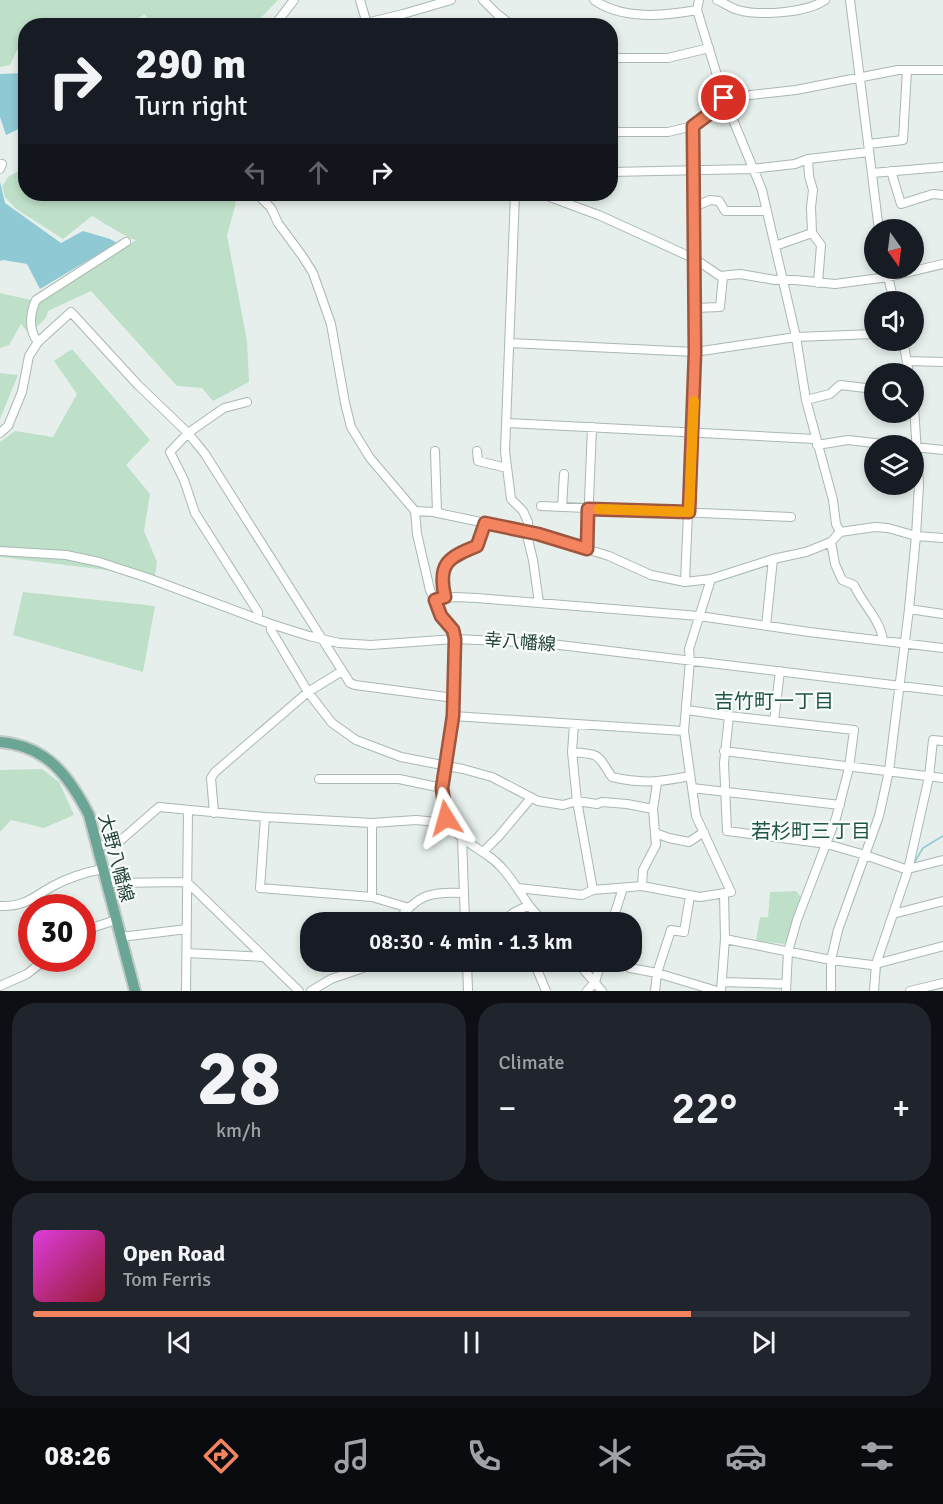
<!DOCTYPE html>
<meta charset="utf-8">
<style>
:root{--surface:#171b24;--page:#20242c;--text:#f1f3f6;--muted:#9ea1a6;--line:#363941;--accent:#f4845f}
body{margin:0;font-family:Signika,"Noto Sans JP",sans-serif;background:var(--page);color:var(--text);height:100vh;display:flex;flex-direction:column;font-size:22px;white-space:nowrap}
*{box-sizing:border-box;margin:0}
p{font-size:20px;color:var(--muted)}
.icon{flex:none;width:33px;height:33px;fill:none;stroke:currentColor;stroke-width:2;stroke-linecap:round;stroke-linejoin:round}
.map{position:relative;height:991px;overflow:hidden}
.drawer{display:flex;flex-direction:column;gap:12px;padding:12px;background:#0d0f14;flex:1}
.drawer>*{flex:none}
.top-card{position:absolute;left:18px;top:18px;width:600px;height:183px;border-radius:24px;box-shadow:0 3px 9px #0003;background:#171b24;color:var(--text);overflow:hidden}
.needle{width:39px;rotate:166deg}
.controls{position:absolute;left:864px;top:219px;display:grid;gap:12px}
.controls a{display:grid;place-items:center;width:60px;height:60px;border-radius:50%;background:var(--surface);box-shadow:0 3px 9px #0003;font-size:30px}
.speed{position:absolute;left:18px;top:894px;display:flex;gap:12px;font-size:30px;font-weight:700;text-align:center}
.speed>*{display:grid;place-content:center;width:78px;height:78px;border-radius:50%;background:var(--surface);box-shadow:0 3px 9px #0003;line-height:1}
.speed .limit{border:9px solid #d22;background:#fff;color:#111}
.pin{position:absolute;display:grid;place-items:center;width:51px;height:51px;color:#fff;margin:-26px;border:3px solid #fff;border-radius:50%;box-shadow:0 2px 6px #0007}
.me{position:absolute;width:66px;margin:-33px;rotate:352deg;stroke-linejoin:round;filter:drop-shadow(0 0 4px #0008)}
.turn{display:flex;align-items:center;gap:21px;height:126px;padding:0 18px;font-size:27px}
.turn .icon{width:78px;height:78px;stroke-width:2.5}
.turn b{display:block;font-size:42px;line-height:51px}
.lanes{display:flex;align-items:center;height:57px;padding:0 18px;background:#0003;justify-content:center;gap:30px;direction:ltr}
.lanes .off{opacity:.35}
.big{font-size:45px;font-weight:600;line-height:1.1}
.drawer .card{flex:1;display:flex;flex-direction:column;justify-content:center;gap:9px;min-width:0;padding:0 21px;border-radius:24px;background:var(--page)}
.drawer .dial{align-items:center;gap:0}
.dial b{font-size:78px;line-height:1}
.song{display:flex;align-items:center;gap:18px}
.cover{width:72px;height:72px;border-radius:9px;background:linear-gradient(135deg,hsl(300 70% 55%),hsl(350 70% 35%))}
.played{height:6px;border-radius:3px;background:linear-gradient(90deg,var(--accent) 75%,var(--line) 75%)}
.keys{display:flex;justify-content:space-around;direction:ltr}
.heat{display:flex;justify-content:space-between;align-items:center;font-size:33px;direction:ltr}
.drawer .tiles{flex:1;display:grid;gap:12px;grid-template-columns:1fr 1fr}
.card:last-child{grid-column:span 2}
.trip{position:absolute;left:300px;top:912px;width:342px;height:60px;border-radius:24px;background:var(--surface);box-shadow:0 3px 9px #0003;font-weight:600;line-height:60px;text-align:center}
.tabs{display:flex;height:96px;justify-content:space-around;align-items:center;background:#090b0e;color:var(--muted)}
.tabs .icon{width:42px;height:42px}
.tabs .selected{color:var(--accent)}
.tabs b{font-size:27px;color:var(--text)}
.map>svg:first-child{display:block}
.green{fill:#bfe0c8}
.water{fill:#8ec9d4}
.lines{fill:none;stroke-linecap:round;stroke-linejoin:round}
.stream{stroke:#8ec9d4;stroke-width:1.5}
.minor-casing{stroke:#a8b8b2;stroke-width:10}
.major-casing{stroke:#c2cac8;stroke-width:14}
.minor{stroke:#fff;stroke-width:8}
.major{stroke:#6aa596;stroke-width:10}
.route-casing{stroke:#9f563e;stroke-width:15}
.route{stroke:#f4845f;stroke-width:10}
.slow{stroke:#f59e0b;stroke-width:10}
.labels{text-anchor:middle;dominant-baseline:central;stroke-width:4.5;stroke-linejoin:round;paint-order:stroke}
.street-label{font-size:18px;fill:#24423a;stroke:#f7fbf9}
.neighbourhood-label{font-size:20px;fill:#1f5548;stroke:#f7fbf9}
</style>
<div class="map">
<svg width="943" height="991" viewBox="0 0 943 991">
<rect width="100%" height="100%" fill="#e6efeb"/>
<path class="green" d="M0 0H278L254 25H150L145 14 134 21 135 25 26 26 25 50H17L10 65 0 67Z
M25 167 26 194H236L235 207 227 235 247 341 249 382 213 401 202 388 177 386 91 291 48 311 46 318 29 334 21 324 9 345 0 348V293L31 300 37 305 136 240 129 238 92 216 63 239 15 208 5 197 2 187 8 177Z
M72 349 150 440 126 465 150 494 144 531 157 562 155 576 0 557V442L15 431 53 437 77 394 54 361Z
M0 373 18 375 0 419Z
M23 592 155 606 143 672 13 635Z
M42 769 59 782 74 815 44 828 11 820 0 832V770Z
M796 891 801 897 785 944 756 941 760 917H768L770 892Z"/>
<path class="water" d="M25 73V126L6 135 0 117V74Z
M0 182 5 203 61 243 83 231 110 239 117 243 40 289 27 264 3 260 0 261Z"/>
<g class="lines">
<path class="stream" d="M914 863 923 848 943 836
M879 978 880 966"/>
<defs>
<path id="minor" d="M360 0 367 24
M483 0 497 14 513 26
M594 0C622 20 664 16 697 10
M699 0 697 10 724 98 762 190 796 337 806 400 833 500 836 524 840 532
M717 0C724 3 731 8 738 10 760 16 807 13 825 0
M850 0 879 230
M274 26 294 0
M354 26 403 14 451 0
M610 58H668L709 48
M724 98 796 90 898 70H943
M610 132H668L693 126 721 105 724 98
M868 144 903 140 907 70
M808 159 809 176 813 190 811 207 812 233 821 245 818 283
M0 169 2 164
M891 171 901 204 933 194 943 195
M610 172 752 169 795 164 808 159 869 152
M872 173 943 167
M257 194 271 208 278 223 303 257 313 273 331 324 345 403 351 427 370 458 415 511 417 534 430 590 441 616 453 631 456 659 453 716 442 788 446 818C453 835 473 845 487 855 505 867 514 884 526 901 531 909 538 916 544 922
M515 194 505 451 511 499 523 511 528 522V532
M542 194 601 216 695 259 720 276 740 274 775 280H795L835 284 888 277 943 264
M694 207 710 200 719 201 725 211H767
M775 246 812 233
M886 268 894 302
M695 308 720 307 723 276
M903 340 909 374
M38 342C28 330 30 313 36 300L126 242
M510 343 695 352 796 337 874 334
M907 361 943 362
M806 400 830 394 840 385 874 389
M247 402 224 408 188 433 170 452 184 480 195 513 258 612V619
M506 423 815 439
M0 433 8 426 22 392 29 356 38 342 71 312 138 385 188 433 205 454 350 683 355 685 454 698
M817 445 848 440 900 446
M915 447 943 450
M435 451 437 512
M477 451 478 461 507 468
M541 506 791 517
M562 507 564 474
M415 511 433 512 538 534 609 556 651 575 685 582 711 579 773 559 806 552 831 542 840 532 875 527 888 528 916 536 943 538
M526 531 533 560 539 603
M831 542 835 564 842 580 854 585C862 604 881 620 883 641
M587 549 592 427
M0 551 66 555 99 562 148 578 271 624 309 636 339 643 371 645 455 639 543 643 943 691
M685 582 695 352 693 126
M445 597C437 563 449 557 477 546L485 523
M435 600 455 597 477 598 699 616 809 632 943 648
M909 609 943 614
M271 624V630L308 692 332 723 356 740 401 757 463 769 492 777 538 801 563 805 577 801 597 804 602 802 627 804 653 809 657 783
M766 626 773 559
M687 710 729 716 724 763 727 831 827 844 865 855 908 870
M453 716 684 731
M729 716 854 730 849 768 836 818 797 920 788 952 786 991
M774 721 780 671
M574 724 572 752 577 801 593 890
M724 751 943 778
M572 752C602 754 597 755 612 777 643 784 660 782 690 776
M319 779H399L442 788
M692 788 840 805
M214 813 211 778 215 772 308 692 342 671
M265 817 260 888 372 897 409 908
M372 823V897
M655 833 669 838 689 842 704 832
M462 837 465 922
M96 847 121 840 159 807 265 817 372 823 416 820 448 823
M483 852 499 836 531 798
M908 869 943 860
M107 883 187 882 299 991
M642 886 643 870 656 845 653 809
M518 888 582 895 593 890 642 886 700 897 731 892 696 816 684 731 690 660 689 649 711 579
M0 906C25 907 33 897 53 886 68 878 86 872 103 869
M893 914 943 901
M397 922C417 895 430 891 464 893
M502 922 513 913 529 905
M612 922 623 888
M82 931 116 920
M121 937 187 929
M725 939 831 960 872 965 943 946
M187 953 264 957
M467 962 468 991
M530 962 536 967 546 991
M577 962 602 991
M621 962 630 968 657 973 717 991
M722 982 786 984
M0 986 27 974 47 958
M186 991 188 810
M311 991 331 979 363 968 371 962
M587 991 595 982 601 962
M655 991 657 973 671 930 684 932 690 896
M721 991 725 939 724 894
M831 991V960L838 930 879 816 889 771 909 609 916 536 919 485 914 406
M874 991 876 964 908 870 929 777 933 740 943 741
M910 991 943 983"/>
<path id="major" d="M0 742C47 746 69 776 89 815L135 991"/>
</defs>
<use href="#minor" class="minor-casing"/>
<use href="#major" class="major-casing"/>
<use href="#minor" class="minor"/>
<use href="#major" class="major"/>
</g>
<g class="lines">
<defs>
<path id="route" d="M446 818 442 788 453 716 455 639 453 630 441 616 435 600 445 597C437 563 449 557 477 546L485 523 538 534 587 549 588 509 689 512 695 352 693 126 721 105 724 98"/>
</defs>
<use href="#route" class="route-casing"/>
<use href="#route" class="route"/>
<path class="slow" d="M599 509 689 512 694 401"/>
</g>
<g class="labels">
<g class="street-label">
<text transform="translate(520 642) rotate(4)">幸八幡線</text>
<text transform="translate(116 858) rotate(75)">大野八幡線</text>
</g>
<g class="neighbourhood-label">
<text x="774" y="701">吉竹町一丁目</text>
<text x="811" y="831">若杉町三丁目</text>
</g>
</g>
</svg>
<div class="controls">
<a><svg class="needle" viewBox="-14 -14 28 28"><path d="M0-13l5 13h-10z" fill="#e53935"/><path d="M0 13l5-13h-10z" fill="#9ea1a6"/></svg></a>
<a><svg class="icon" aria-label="sound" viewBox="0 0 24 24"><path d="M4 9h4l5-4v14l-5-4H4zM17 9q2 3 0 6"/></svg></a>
<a><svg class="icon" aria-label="search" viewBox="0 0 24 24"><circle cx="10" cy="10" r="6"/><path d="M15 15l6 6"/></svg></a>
<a><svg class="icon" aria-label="layers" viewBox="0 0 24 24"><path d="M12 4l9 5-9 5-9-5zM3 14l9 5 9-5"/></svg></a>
</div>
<div class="speed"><div class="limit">30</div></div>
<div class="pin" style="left:724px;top:98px;background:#d93025"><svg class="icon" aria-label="arrive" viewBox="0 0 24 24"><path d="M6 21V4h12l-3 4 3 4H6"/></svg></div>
<svg class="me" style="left:446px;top:818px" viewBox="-20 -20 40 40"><path d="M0-17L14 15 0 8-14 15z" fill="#f4845f" stroke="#fff" stroke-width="4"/></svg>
<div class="trip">08:30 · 4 min · 1.3 km</div>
<div class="top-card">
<div class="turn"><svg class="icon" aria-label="right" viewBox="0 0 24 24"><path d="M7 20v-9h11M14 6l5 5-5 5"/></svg><div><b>290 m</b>Turn right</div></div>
<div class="lanes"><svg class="icon off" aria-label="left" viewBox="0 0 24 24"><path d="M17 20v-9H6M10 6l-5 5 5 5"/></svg><svg class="icon off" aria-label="ahead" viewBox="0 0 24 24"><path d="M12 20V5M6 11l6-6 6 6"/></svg><svg class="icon" aria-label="right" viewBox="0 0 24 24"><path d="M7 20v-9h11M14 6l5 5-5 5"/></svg></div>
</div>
</div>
<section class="drawer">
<div class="tiles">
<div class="card dial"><b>28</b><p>km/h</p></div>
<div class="card"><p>Climate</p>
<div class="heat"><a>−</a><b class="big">22°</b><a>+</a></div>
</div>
<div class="card">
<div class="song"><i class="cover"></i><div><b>Open Road</b><p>Tom Ferris</p></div></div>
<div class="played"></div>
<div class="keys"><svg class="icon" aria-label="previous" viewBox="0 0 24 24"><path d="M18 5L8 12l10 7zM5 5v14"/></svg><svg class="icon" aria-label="pause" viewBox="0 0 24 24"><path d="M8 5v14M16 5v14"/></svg><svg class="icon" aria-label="next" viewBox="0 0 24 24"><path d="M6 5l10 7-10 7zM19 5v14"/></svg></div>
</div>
</div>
</section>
<nav class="tabs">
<b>08:26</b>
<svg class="icon selected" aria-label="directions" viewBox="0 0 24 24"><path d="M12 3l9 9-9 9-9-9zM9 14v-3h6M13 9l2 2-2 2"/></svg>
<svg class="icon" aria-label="music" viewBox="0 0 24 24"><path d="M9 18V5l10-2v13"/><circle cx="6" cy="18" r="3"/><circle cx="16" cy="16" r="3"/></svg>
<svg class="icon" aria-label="phone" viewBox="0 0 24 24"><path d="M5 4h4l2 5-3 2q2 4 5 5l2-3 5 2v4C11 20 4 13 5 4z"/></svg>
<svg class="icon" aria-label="climate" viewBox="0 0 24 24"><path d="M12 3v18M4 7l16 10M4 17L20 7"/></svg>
<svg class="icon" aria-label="car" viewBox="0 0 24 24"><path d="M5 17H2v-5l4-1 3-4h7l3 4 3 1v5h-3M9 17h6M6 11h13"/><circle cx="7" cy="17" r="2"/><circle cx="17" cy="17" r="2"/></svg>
<svg class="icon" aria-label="filters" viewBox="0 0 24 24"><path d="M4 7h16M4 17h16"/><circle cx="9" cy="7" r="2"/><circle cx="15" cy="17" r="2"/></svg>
</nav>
